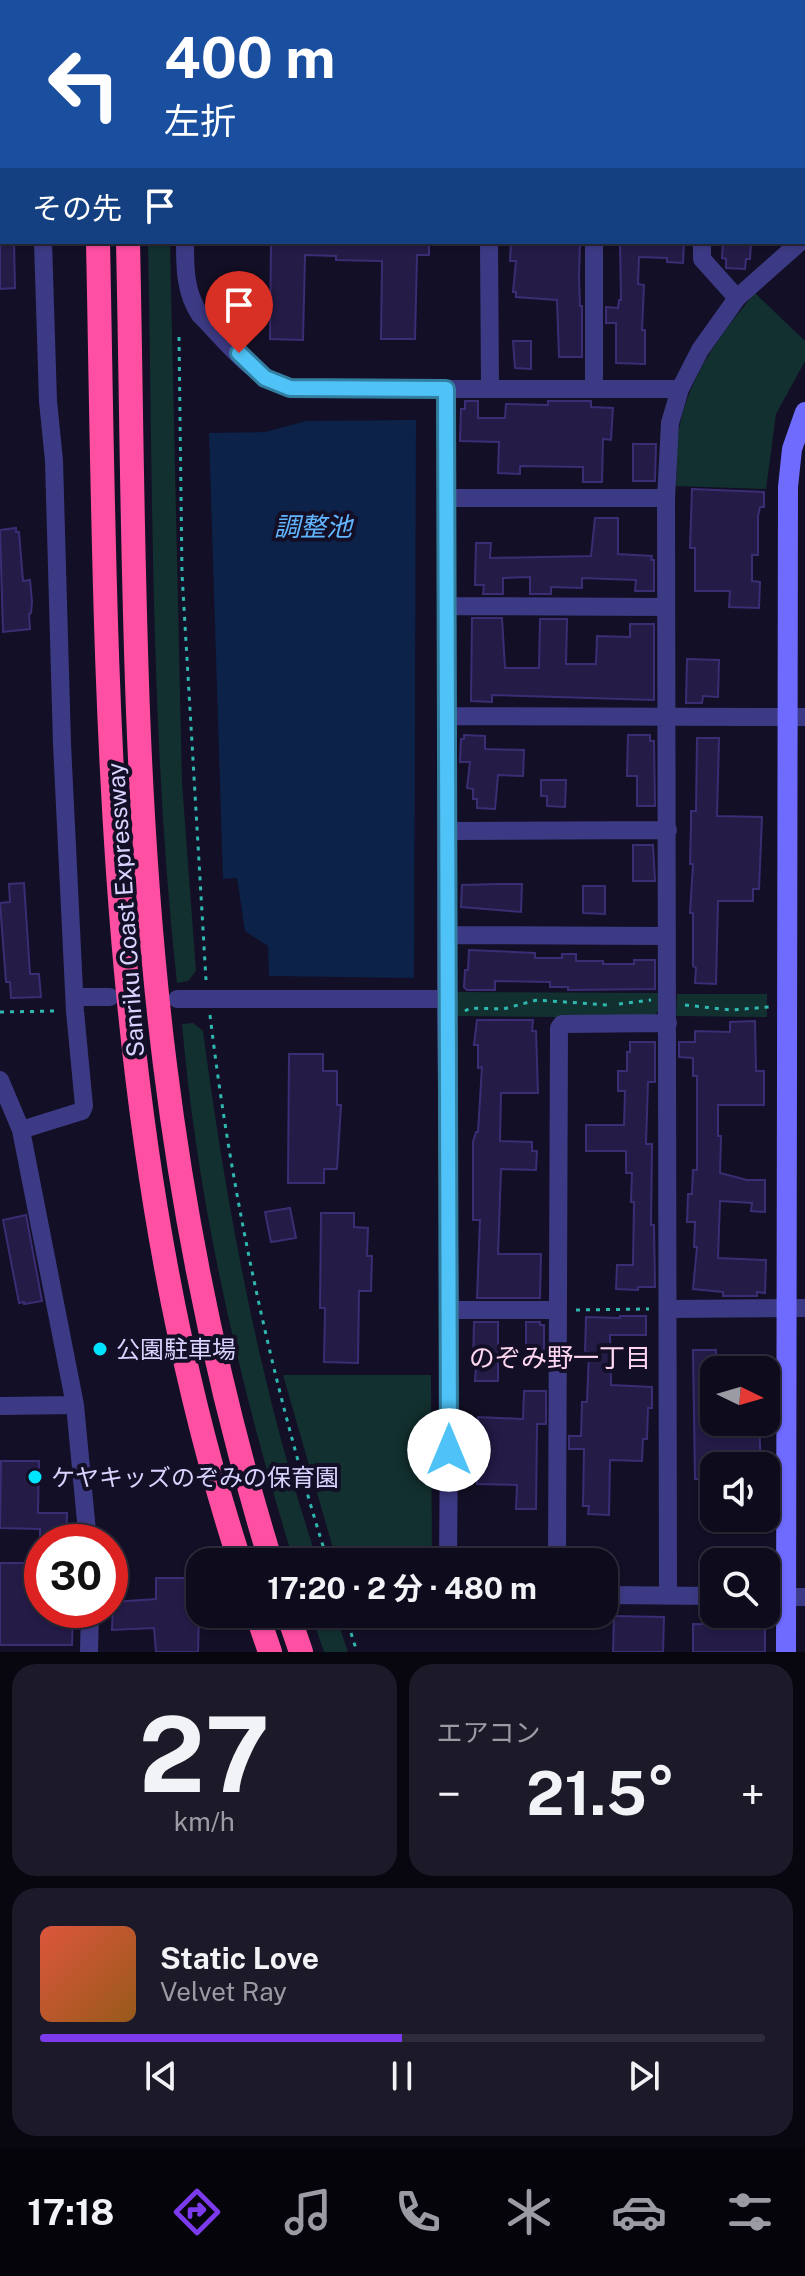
<!DOCTYPE html>
<html lang="ja">
<meta charset="utf-8">
<style>
:root{--surface:#0e0b1c;--page:#1c1929;--text:#f1f3f6;--muted:#9b9ba3;--line:#2e2b3b;--accent:#7c3aed}
body{margin:0;font-family:"Public Sans","Noto Sans JP",sans-serif;background:var(--page);color:var(--text);height:100vh;display:flex;flex-direction:column;font-size:30px;white-space:nowrap}
*{box-sizing:border-box;margin:0}
p{font-size:26px;color:var(--muted)}
.icon{flex:none;width:44px;height:44px;fill:none;stroke:currentColor;stroke-width:2;stroke-linecap:round;stroke-linejoin:round}
.map{position:relative;height:1652px;overflow:hidden}
.sheet{display:flex;flex-direction:column;gap:12px;padding:12px;background:#08060f;flex:1}
.sheet>*{flex:none}
.guide{position:absolute;left:0px;top:0px;width:806px;height:244px;box-shadow:0 2px 6px #0004,0 0 0 2px var(--line);background:#1a4fa0;color:#fff;overflow:hidden}
.needle{width:52px;rotate:95deg}
.buttons{position:absolute;left:700px;top:1356px;display:grid;gap:16px}
.buttons a{display:grid;place-items:center;width:80px;height:80px;border-radius:16px;background:var(--surface);box-shadow:0 2px 6px #0004,0 0 0 2px var(--line);font-size:40px}
.speed{position:absolute;left:24px;top:1524px;display:flex;gap:16px;font-size:40px;font-weight:700;text-align:center}
.speed>*{display:grid;place-content:center;width:104px;height:104px;border-radius:50%;background:var(--surface);box-shadow:0 2px 6px #0004,0 0 0 2px var(--line);line-height:1}
.speed .limit{border:12px solid #d22;background:#fff;color:#111}
.pin{position:absolute;display:grid;place-items:center;width:68px;height:68px;color:#fff;margin:-82px -34px;border-radius:50% 50% 50% 0;rotate:-45deg;box-shadow:0 0 8px #0007}
.pin .icon{rotate:45deg}
.me{position:absolute;width:88px;margin:-44px;rotate:0deg;stroke-linejoin:round;filter:drop-shadow(0 0 6px #0008)}
.turn{display:flex;align-items:center;gap:28px;height:168px;padding:0 32px;font-size:36px}
.turn .icon{width:104px;height:104px;stroke-width:2.5}
.turn b{display:block;font-size:56px;line-height:68px}
.then{display:flex;align-items:center;height:76px;padding:0 32px;background:#0003;gap:16px;font-size:30px}
.big{font-size:60px;font-weight:700;line-height:1.1}
.sheet .tile{flex:1;display:flex;flex-direction:column;justify-content:center;gap:12px;min-width:0;padding:0 28px;border-radius:24px;background:var(--page)}
.sheet .dial{align-items:center;gap:0}
.dial b{font-size:104px;line-height:1}
.song{display:flex;align-items:center;gap:24px}
.cover{width:96px;height:96px;border-radius:12px;background:linear-gradient(135deg,hsl(10 70% 55%),hsl(30 70% 35%))}
.played{height:8px;border-radius:4px;background:linear-gradient(90deg,var(--accent) 50%,var(--line) 50%)}
.keys{display:flex;justify-content:space-around;direction:ltr}
.heat{display:flex;justify-content:space-between;align-items:center;font-size:44px;direction:ltr}
.sheet .tiles{flex:1;display:grid;gap:12px;grid-template-columns:1fr 1fr}
.tile:last-child{grid-column:span 2}
.trip{position:absolute;left:186px;top:1548px;width:432px;height:80px;border-radius:24px;background:var(--surface);box-shadow:0 2px 6px #0004,0 0 0 2px var(--line);font-weight:700;line-height:80px;text-align:center}
.dock{display:flex;height:128px;justify-content:space-around;align-items:center;background:#06040b;color:var(--muted)}
.dock .icon{width:56px;height:56px}
.dock .active{color:var(--accent)}
.dock b{font-size:36px;color:var(--text)}
.map>svg:first-child{display:block}
.green{fill:#12302f}
.water{fill:#0c2248}
.building{fill:#241b47;stroke:#3b2d73;stroke-width:2}
.lines{fill:none;stroke-linecap:round;stroke-linejoin:round}
.path{stroke:#2fb8b0;stroke-width:3;stroke-dasharray:4 6;stroke-linecap:butt}
.street{stroke:#3d3a85;stroke-width:18}
.secondary{stroke:#6f6bff;stroke-width:20}
.highway{stroke:#ff4fa3;stroke-width:24}
.route-casing{stroke:#337fa1;stroke-width:20}
.route{stroke:#4fc3f7;stroke-width:14}
.poi-dot{fill:#00e5ff;stroke:#130f26;stroke-width:3}
.labels{text-anchor:middle;dominant-baseline:central;stroke-width:8;stroke-linejoin:round;paint-order:stroke}
.street-label{font-size:24px;fill:#d9d4ff;stroke:#130f26}
.poi-label{font-size:24px;fill:#d9d4ff;stroke:#130f26;text-anchor:start}
.water-label{font-size:26px;font-style:italic;fill:#62b6ff;stroke:#130f26}
.neighbourhood-label{font-size:26px;fill:#ffd6f0;stroke:#130f26}
</style>
<div class="map">
<svg width="805" height="1652" viewBox="0 0 805 1652">
<rect width="100%" height="100%" fill="#130f26"/>
<path class="green" d="M148 242H170L182 783 196 971 188 981 177 983C150 737 153 489 148 242Z
M755 293 805 341V361L776 414 766 489 676 486C677 467 676 447 679 429 689 376 721 333 755 293Z
M457 992 659 993V1010L652 1018 456 1016Z
M677 994H767V1017L676 1016Z
M193 1023 203 1031C227 1210 260 1390 318 1562H294C240 1387 198 1207 182 1024Z
M283 1375H431L432 1562H337Z
M311 1614H335L348 1652H324Z"/>
<path class="water" d="M416 420 414 978 269 976 268 946 245 931 237 878 223 879 209 433 265 432 306 421Z"/>
<path class="building" d="M0 242H14L15 288 0 289Z
M271 242H429V255H417L415 339H381L382 261 336 260V256L305 255 303 340 270 339Z
M511 242H580L579 277 580 306H582V357H559L557 300 516 297V292H513L516 261H510Z
M656 242H684L683 263 667 262V258L639 257 638 284 644 285 642 330H645V364L616 363V323H606V307L618 308 619 300H621L620 243 656 244Z
M723 242H751L750 259H746L745 269 726 268V259L722 258Z
M513 341H531V369L515 368Z
M465 401H478V418H505L506 404 548 405V401H591V407L613 408 611 440 603 439 602 482H583V467L520 466V474L498 473 499 442 460 441 461 409H465Z
M633 444H656L655 481H633Z
M692 489 764 492V507H760L758 516V555H752V581L760 582 759 608 729 607 730 591H695V548H690Z
M595 518H618V554L652 556 651 560H654V591H635L636 580 582 578V588L551 587V594H530V577L503 578V594H483L484 585H475L476 543H491L490 558 591 556Z
M16 528V532H19L23 581 30 580 32 602 31 613 29 614 30 629 3 632 0 530Z
M472 618H502L505 668H539L540 619H567L566 664H596L597 636 630 637V624H654V700L492 695V702L471 701Z
M687 659 719 660 718 697 703 696 702 703H686Z
M464 735 485 736V749L524 750 523 776 498 775 495 809 477 808V799H473V789L467 788 470 762H460L461 739H464Z
M628 735H650V741H654L655 806H637V776H627Z
M697 738H719L717 816 762 817 759 889H753V901H718L716 984 695 983 696 968 693 966V913H690L693 864H690L691 824V811H696Z
M541 780H566L565 807 547 806V796H541Z
M633 845H653L655 881H633Z
M24 883 30 974H39L41 997 11 998 10 982H6L0 903 10 902 9 884Z
M500 884H522L521 912 461 907 462 885Z
M583 886H605V914L583 913Z
M469 950 535 953V958H562V954H576V961H603V964H634V960H655V989L568 990V987H550V982L495 981V990H467L464 987 465 970H468Z
M477 1020H533L532 1031H536L538 1093H501L500 1141 532 1142V1151H537L536 1170 501 1169 498 1254H541L540 1298H477L480 1220H473V1142L476 1132H478L482 1067 478 1068V1045H474Z
M755 1021 756 1071H764V1105H718V1136H721L720 1173 747 1180H765V1212L751 1211 752 1203 720 1201 718 1258 766 1260 765 1293 757 1292V1296H723V1292L693 1289 697 1247H694L695 1222H687L688 1194H692L693 1170H697V1076H693V1058L679 1057V1042H695V1031L730 1032V1022Z
M630 1042H655V1082H648L646 1144H652L651 1225H654L655 1287H638V1290L616 1289 617 1265H633L634 1202H631L632 1173H626V1151H586V1125H624L625 1091H618V1071H627V1052H630Z
M289 1054H323V1071H337V1105H341L337 1169H324V1183H288Z
M290 1208 296 1238 271 1242 265 1212Z
M321 1213H354V1227L368 1228 367 1256H372L371 1291H359L358 1363 324 1362 325 1308H320Z
M26 1215 42 1301 24 1304V1302L19 1303 3 1220Z
M620 1316H646V1335H610L611 1385 652 1387V1408H648L647 1439H643L642 1461 610 1460 609 1515 588 1514 589 1506H583L584 1449H569V1436H581L582 1402H587L589 1352H585L586 1317 620 1318Z
M474 1322H498V1381H475L476 1367 473 1366Z
M526 1322H540V1325H544V1350H526Z
M693 1350H716L714 1422H759L761 1466H714V1479H695Z
M524 1391H546V1424H537L536 1509H516L517 1485 477 1484V1475L473 1474 478 1417 523 1419Z
M1 1461H39L38 1513H67L66 1542H40V1529L0 1528Z
M0 1563H42V1610H73L72 1645H0Z
M156 1578H200L198 1652H156L154 1628 112 1630 113 1602 156 1599Z
M614 1616 664 1617 663 1652H613Z
M693 1624 765 1625V1652H693Z"/>
<g class="lines">
<path class="path" d="M486 2 500 0
M179 337 182 574 206 980
M619 1004 651 1000
M685 1005 731 1010 769 1007
M465 1011 470 1008 503 1009 537 1000 607 1005
M0 1012 56 1011
M210 1015C232 1200 272 1384 328 1562
M576 1310 649 1309
M345 1614 357 1652"/>
<path class="street" d="M36 0V2
M179 0 180 2
M702 0V2
M661 2 675 0
M0 85 2 84
M0 209H2
M185 242C185 269 185 292 200 315 227 342 253 378 290 388L446 389V1013L450 1310 448 1562
M489 242 490 388
M594 242V387
M702 242V259L737 298
M446 389H680
M447 498H666
M448 606 666 607
M447 716 805 717
M448 831 668 830
M447 935 666 936
M75 997H110
M177 999H447
M0 1080 21 1130 75 1405 88 1542
M21 1130 82 1111 84 1106 75 1011 62 744 54 461 48 401 43 242
M669 1309 805 1308
M450 1310H556
M0 1406 75 1405
M557 1562 559 1028 562 1024 668 1023
M604 1595 714 1596
M668 1596 666 498 670 423 680 389 700 350 737 298 800 242
M766 1597H805
M89 1652 90 1610"/>
<path class="secondary" d="M786 1652 788 487 792 449 805 412"/>
<path class="highway" d="M93 0V2
M123 0V2
M98 242C107 683 102 1137 240 1562
M128 242C134 516 131 793 165 1065 186 1233 221 1400 271 1562
M257 1614 270 1652
M288 1614 301 1652"/>
</g>
<g class="lines">
<defs>
<path id="route" d="M239 353 265 378 290 388 446 389 449 1450"/>
</defs>
<use href="#route" class="route-casing"/>
<use href="#route" class="route"/>
</g>
<g class="poi-dot">
<circle cx="100" cy="1349" r="8"/>
<circle cx="35" cy="1477" r="8"/>
</g>
<g class="labels">
<g class="street-label">
<text transform="translate(125 910) rotate(-94)">Sanriku Coast Expressway</text>
</g>
<g class="poi-label">
<text x="116" y="1349">公園駐車場</text>
<text x="51" y="1477">ケヤキッズのぞみの保育園</text>
</g>
<g class="water-label">
<text x="313" y="526">調整池</text>
</g>
<g class="neighbourhood-label">
<text x="560" y="1357">のぞみ野一丁目</text>
</g>
</g>
</svg>
<div class="buttons">
<a><svg class="needle" viewBox="-14 -14 28 28"><path d="M0-13l5 13h-10z" fill="#e53935"/><path d="M0 13l5-13h-10z" fill="#9b9ba3"/></svg></a>
<a><svg class="icon" aria-label="sound" viewBox="0 0 24 24"><path d="M4 9h4l5-4v14l-5-4H4zM17 9q2 3 0 6"/></svg></a>
<a><svg class="icon" aria-label="search" viewBox="0 0 24 24"><circle cx="10" cy="10" r="6"/><path d="M15 15l6 6"/></svg></a>
</div>
<div class="speed"><div class="limit">30</div></div>
<div class="pin" style="left:239px;top:353px;background:#d93025"><svg class="icon" aria-label="arrive" viewBox="0 0 24 24"><path d="M6 21V4h12l-3 4 3 4H6"/></svg></div>
<svg class="me" style="left:449px;top:1450px" viewBox="-20 -20 40 40"><circle r="19" fill="#fff"/><path d="M0-13L10 11 0 6-10 11z" fill="#4fc3f7"/></svg>
<div class="trip">17:20 · 2 分 · 480 m</div>
<div class="guide">
<div class="turn"><svg class="icon" aria-label="left" viewBox="0 0 24 24"><path d="M17 20v-9H6M10 6l-5 5 5 5"/></svg><div><b>400 m</b>左折</div></div>
<div class="then">その先<svg class="icon" aria-label="arrive" viewBox="0 0 24 24"><path d="M6 21V4h12l-3 4 3 4H6"/></svg></div>
</div>
</div>
<section class="sheet">
<div class="tiles">
<div class="tile dial"><b>27</b><p>km/h</p></div>
<div class="tile"><p>エアコン</p>
<div class="heat"><a>−</a><b class="big">21.5°</b><a>+</a></div>
</div>
<div class="tile">
<div class="song"><i class="cover"></i><div><b>Static Love</b><p>Velvet Ray</p></div></div>
<div class="played"></div>
<div class="keys"><svg class="icon" aria-label="previous" viewBox="0 0 24 24"><path d="M18 5L8 12l10 7zM5 5v14"/></svg><svg class="icon" aria-label="pause" viewBox="0 0 24 24"><path d="M8 5v14M16 5v14"/></svg><svg class="icon" aria-label="next" viewBox="0 0 24 24"><path d="M6 5l10 7-10 7zM19 5v14"/></svg></div>
</div>
</div>
</section>
<nav class="dock">
<b>17:18</b>
<svg class="icon active" aria-label="directions" viewBox="0 0 24 24"><path d="M12 3l9 9-9 9-9-9zM9 14v-3h6M13 9l2 2-2 2"/></svg>
<svg class="icon" aria-label="music" viewBox="0 0 24 24"><path d="M9 18V5l10-2v13"/><circle cx="6" cy="18" r="3"/><circle cx="16" cy="16" r="3"/></svg>
<svg class="icon" aria-label="phone" viewBox="0 0 24 24"><path d="M5 4h4l2 5-3 2q2 4 5 5l2-3 5 2v4C11 20 4 13 5 4z"/></svg>
<svg class="icon" aria-label="climate" viewBox="0 0 24 24"><path d="M12 3v18M4 7l16 10M4 17L20 7"/></svg>
<svg class="icon" aria-label="car" viewBox="0 0 24 24"><path d="M5 17H2v-5l4-1 3-4h7l3 4 3 1v5h-3M9 17h6M6 11h13"/><circle cx="7" cy="17" r="2"/><circle cx="17" cy="17" r="2"/></svg>
<svg class="icon" aria-label="filters" viewBox="0 0 24 24"><path d="M4 7h16M4 17h16"/><circle cx="9" cy="7" r="2"/><circle cx="15" cy="17" r="2"/></svg>
</nav>
